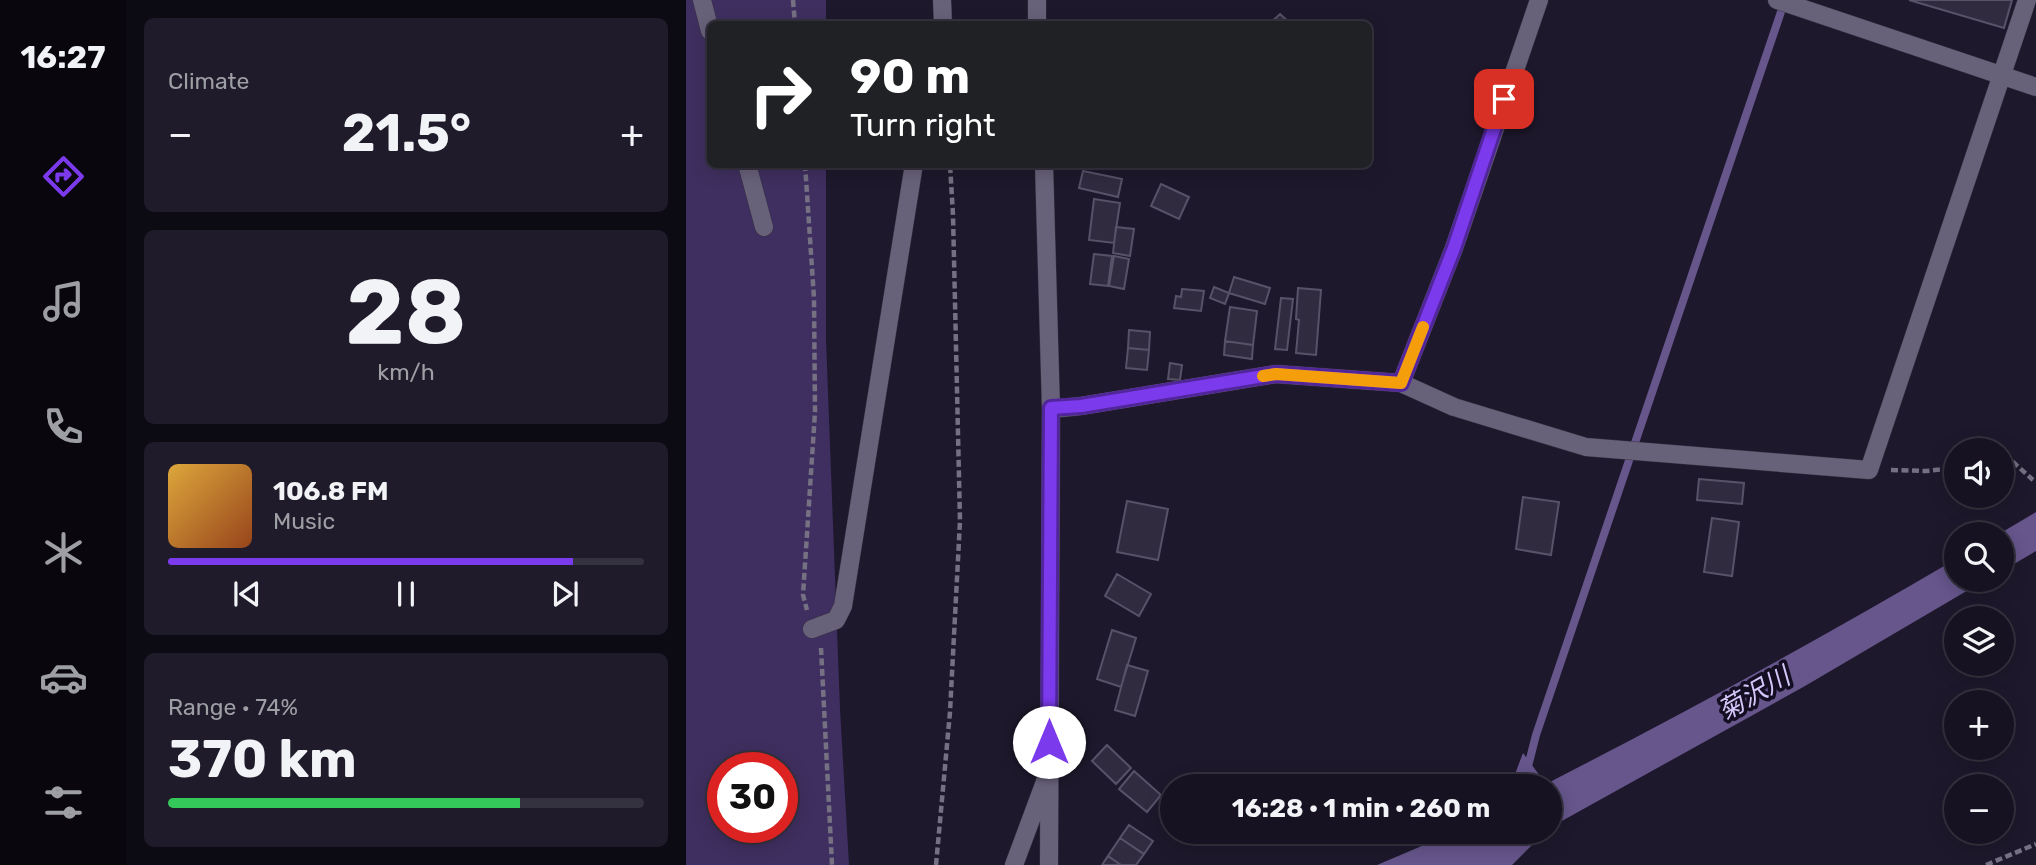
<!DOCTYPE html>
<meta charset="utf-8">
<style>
:root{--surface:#161221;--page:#1f1b2a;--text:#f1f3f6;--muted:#9e9ea5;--line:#35323f;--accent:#7c3aed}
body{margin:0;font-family:Rubik,"Noto Sans JP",sans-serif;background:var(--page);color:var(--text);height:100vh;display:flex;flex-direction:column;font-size:26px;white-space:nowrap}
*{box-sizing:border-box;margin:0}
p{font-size:23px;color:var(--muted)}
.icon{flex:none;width:38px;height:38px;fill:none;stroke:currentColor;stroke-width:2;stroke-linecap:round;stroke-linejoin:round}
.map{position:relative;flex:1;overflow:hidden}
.side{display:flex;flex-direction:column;gap:18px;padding:18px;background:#0c0a12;width:560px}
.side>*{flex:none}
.top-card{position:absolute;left:21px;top:21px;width:665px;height:147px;border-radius:10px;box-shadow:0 4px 18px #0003,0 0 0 2px var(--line);background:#202124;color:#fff;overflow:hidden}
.controls{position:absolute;left:1258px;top:438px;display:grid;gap:14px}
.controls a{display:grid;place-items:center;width:70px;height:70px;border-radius:50%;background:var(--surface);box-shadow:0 4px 18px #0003,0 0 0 2px var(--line);font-size:35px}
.speed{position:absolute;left:21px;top:752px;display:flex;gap:14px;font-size:35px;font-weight:700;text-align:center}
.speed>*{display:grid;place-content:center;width:91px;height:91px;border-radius:50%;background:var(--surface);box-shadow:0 4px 18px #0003,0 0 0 2px var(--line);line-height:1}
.speed .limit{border:10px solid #d22;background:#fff;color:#111}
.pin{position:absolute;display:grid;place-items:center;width:60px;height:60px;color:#fff;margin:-30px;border-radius:14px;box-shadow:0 4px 10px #0006}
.me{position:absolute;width:77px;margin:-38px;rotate:0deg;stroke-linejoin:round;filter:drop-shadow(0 0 5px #0008)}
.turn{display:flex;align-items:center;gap:24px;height:147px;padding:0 28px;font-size:32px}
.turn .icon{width:91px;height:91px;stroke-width:2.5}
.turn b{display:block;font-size:49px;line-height:60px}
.big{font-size:52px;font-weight:700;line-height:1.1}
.side .widget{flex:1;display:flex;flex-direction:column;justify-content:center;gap:10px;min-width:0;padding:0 24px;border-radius:10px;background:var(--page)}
.side .dial{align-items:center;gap:0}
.dial b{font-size:91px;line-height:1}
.song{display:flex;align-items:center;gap:21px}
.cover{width:84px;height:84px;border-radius:10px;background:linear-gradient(135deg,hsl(40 70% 55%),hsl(20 70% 35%))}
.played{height:7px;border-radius:4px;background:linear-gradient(90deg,var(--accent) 85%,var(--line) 85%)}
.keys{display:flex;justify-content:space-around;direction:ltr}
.heat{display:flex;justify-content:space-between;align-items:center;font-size:38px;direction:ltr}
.charge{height:10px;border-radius:5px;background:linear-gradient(90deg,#34c759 74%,var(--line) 0)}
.trip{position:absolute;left:474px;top:774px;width:402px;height:70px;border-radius:35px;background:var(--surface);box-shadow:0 4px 18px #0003,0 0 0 2px var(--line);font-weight:700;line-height:70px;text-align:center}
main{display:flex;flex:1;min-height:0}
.menu{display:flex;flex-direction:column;width:126px;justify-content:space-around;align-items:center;background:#09070d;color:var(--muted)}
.menu .icon{width:49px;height:49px}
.menu .current{color:var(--accent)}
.menu b{font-size:32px;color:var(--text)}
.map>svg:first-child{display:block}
.green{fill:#3f2f60;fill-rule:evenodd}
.water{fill:#66568c}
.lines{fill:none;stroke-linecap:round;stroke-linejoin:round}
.stream{stroke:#66568c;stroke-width:8}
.building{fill:#312b40;stroke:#585269;stroke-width:2}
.minor-casing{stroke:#373342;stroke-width:19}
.path{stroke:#757082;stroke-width:4.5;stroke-dasharray:7 3.5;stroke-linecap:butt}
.minor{stroke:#68617a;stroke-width:18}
.route-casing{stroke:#51269a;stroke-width:18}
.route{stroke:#7c3aed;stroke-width:12}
.slow{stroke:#f59e0b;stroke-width:12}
.labels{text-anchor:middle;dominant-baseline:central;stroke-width:7;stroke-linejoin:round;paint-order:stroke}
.water-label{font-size:26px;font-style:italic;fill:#d3c6f8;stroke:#140e22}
</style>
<main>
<nav class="menu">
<b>16:27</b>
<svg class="icon current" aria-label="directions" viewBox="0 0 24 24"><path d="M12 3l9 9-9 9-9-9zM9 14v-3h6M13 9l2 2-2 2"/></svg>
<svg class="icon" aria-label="music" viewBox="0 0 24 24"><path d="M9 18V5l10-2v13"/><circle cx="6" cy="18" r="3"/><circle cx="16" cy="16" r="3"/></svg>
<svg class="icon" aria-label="phone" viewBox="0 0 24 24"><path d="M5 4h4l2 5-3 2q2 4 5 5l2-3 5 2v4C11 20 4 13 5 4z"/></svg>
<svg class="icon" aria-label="climate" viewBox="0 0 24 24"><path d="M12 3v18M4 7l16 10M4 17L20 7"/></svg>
<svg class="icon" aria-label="car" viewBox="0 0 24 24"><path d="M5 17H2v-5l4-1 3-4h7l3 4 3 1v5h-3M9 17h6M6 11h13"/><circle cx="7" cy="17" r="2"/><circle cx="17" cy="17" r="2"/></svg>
<svg class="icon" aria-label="filters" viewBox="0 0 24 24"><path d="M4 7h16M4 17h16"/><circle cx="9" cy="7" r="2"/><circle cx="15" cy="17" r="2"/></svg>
</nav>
<section class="side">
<div class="widget"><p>Climate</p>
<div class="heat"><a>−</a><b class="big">21.5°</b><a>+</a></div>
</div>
<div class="widget dial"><b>28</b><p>km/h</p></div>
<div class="widget">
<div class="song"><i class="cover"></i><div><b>106.8 FM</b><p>Music</p></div></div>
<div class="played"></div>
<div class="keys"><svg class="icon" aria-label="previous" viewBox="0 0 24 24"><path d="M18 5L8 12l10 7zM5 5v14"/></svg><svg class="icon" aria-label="pause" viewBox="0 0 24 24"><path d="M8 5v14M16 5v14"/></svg><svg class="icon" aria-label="next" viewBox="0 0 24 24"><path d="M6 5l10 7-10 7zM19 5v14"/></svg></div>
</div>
<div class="widget"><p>Range · 74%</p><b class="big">370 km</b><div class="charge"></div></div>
</section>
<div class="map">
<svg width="1350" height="865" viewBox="0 0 1350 865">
<rect width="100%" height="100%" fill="#1e182c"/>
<path class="green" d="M0 0H140V24H24V164L140 165V340L154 709 163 865H0ZM37 768H96V828H37Z"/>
<path class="water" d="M1350 512V551L1316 571V534H1313Z
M1270 559V579H1301L1119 686 865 827 864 786H820L829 774 837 753 860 784C998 713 1136 638 1270 559Z
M771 831H860L826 865H691Z"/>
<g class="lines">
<path class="stream" d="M837 786 850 735 1098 3"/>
</g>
<path class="building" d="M1223 0H1326L1318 28Z
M594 14 605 24H583Z
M397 171 436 179 432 197 393 188Z
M475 184 503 197 493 219 465 206Z
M408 199 434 203 428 243 403 240Z
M430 227 448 229 444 256 427 253Z
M408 254 426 256 422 286 404 284Z
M428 256 443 259 438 289 423 286Z
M548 277 584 288 579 304 543 293Z
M528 287 543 293 539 304 524 298Z
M612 288 635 290 630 355 610 353 613 320 610 319Z
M496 289 518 291 515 311 488 308 490 296 495 297Z
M595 298 607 299 601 350 589 349Z
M544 307 571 311 567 345 539 341Z
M443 330 464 332 463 350 442 348Z
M539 341 567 345 566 359 538 355Z
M442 348 463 350 461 370 440 368Z
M484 363 496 365 494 380 482 379Z
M1013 479 1058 483 1056 504 1011 500Z
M837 497 873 502 865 555 830 549Z
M441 501 482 509 472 560 431 552Z
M1026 518 1053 522 1046 576 1018 572Z
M431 574 465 594 453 616 419 596Z
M426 630 450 638 435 687 411 679Z
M441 665 462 671 449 716 429 710Z
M421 745 445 768 430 784 406 761Z
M448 771 475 795 461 812 433 789Z
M443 825 467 841 458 854 434 838Z
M434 838 458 854 450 865H435L422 856Z
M422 856 435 865H416Z"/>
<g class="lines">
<defs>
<path id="minor" d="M16 0 24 31
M256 0 257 24
M351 0V24
M1091 0 1350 87
M61 164 78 227
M358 164 365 409 363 865
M715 383 768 248 853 0
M365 409 395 406 590 374 715 383 768 407 900 447 1183 470 1341 0
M126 629 150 620 157 606 228 164
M328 865 360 779"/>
</defs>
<use href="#minor" class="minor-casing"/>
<path class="path" d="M107 0 109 24
M119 164 128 298 129 412 117 595 121 610
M1316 463 1327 462 1347 480
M1205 470 1240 471 1270 468
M135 648 146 865
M250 865 264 712 274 521 267 215 264 164
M1300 865 1350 844"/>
<use href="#minor" class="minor"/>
</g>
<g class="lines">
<defs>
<path id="route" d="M363 742 365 408 395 406 590 374 715 383 768 248 818 99"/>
</defs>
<use href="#route" class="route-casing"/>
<use href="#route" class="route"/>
<path class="slow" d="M577 376 590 374 715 383 737 327"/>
</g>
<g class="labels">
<g class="water-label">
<text transform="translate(1068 694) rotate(-30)">菊沢川</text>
</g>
</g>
</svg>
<div class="controls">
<a><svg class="icon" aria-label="sound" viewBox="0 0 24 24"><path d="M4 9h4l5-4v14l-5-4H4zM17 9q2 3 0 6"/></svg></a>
<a><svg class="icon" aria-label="search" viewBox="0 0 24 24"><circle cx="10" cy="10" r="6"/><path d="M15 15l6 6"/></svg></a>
<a><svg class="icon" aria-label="layers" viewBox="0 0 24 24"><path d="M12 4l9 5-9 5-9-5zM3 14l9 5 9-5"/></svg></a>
<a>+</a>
<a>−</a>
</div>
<div class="speed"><div class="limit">30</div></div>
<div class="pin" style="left:818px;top:99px;background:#d93025"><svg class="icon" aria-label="arrive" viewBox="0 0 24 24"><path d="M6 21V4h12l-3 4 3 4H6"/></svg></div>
<svg class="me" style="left:363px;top:742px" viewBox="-20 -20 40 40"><circle r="19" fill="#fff"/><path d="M0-13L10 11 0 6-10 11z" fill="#7c3aed"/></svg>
<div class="trip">16:28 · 1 min · 260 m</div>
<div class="top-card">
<div class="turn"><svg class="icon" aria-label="right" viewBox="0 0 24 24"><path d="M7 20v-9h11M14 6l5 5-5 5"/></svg><div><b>90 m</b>Turn right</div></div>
</div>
</div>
</main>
